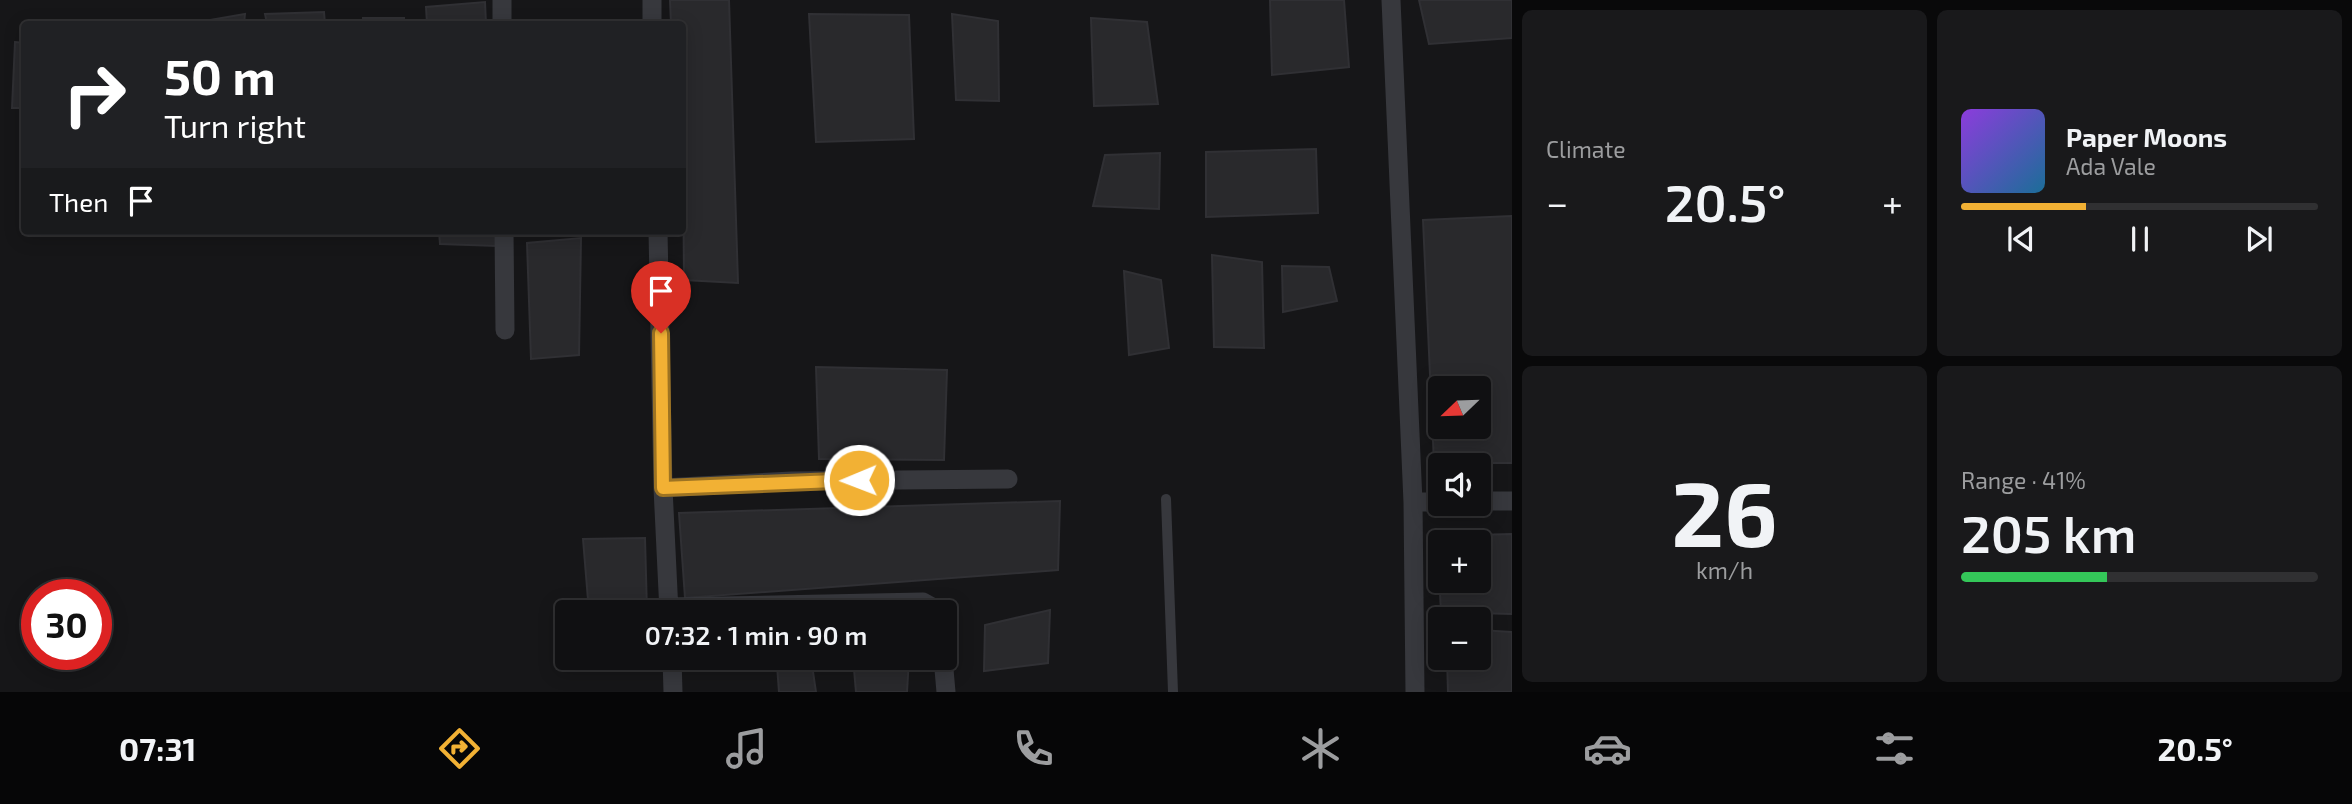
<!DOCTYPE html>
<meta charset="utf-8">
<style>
:root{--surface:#101012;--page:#19191b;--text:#f1f3f6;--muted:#9c9d9f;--line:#303032;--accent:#f2b134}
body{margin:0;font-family:"Exo 2",sans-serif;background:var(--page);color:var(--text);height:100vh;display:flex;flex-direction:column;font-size:26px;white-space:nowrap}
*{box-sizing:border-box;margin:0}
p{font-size:23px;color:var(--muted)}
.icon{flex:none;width:38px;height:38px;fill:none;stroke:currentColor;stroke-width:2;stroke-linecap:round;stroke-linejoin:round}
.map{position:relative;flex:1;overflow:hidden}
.panel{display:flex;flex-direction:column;gap:10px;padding:10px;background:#09090a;width:840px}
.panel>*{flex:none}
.hud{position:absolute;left:21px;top:21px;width:665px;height:214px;border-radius:7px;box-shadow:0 4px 18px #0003,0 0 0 2px var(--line);background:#202124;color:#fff;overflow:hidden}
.needle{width:46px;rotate:247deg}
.controls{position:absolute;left:1428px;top:376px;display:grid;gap:14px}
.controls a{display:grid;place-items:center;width:63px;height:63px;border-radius:7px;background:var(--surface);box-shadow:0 4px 18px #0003,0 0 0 2px var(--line);font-size:35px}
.speed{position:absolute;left:21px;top:579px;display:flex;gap:14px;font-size:35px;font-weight:700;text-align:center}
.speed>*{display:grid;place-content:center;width:91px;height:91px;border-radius:50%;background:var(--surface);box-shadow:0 4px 18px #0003,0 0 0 2px var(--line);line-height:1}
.speed .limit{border:10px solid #d22;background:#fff;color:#111}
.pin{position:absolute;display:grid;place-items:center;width:60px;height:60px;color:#fff;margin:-72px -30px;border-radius:50% 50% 50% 0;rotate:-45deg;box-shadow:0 0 7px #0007}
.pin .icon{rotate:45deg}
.me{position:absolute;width:77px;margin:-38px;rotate:269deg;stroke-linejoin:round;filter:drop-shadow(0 0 5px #0008)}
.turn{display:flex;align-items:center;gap:24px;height:147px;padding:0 28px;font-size:32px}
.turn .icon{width:91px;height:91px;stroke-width:2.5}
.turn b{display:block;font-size:49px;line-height:60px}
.then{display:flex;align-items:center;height:66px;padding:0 28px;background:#0003;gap:14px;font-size:26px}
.big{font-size:52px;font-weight:600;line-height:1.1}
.panel .card{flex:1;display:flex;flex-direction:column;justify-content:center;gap:10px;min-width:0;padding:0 24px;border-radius:10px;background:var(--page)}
.panel .dial{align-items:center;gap:0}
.dial b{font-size:91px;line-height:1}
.song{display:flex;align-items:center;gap:21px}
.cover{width:84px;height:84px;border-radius:10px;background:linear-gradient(135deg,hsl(270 70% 55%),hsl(200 70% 35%))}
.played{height:7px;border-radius:4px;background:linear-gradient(90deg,var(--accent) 35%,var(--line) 35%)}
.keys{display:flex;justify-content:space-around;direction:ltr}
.heat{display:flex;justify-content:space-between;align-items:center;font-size:38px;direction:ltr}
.charge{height:10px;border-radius:5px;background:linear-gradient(90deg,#34c759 41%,var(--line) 0)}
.panel .tiles{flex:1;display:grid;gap:10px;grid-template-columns:repeat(2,1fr)}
.trip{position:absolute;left:555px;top:600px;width:402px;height:70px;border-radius:7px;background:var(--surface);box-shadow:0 4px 18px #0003,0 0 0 2px var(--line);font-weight:600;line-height:70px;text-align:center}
.tabs{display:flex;height:112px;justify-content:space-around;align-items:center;background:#060607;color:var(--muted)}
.tabs .icon{width:49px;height:49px}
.tabs .selected{color:var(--accent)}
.tabs b{font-size:32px;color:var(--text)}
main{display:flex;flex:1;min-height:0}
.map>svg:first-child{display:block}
.building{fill:#29292c;stroke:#303034;stroke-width:2;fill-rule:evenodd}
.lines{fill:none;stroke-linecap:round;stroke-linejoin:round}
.lane{stroke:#37383d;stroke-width:10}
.street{stroke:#37383d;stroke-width:19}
.route-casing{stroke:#9d7322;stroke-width:18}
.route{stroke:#f2b134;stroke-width:12}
</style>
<main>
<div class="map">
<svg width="1512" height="692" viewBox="0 0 1512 692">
<rect width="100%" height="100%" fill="#161618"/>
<path class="building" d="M670 0H729L738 283 684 280 682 24H671Z
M1270 0H1344L1349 67 1272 75Z
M1419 0H1512V38L1429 44Z
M485 2 486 24H427L426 7Z
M324 12 325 24H267L265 14Z
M245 14 244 24H192V23Z
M809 14 909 15 914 139 816 142Z
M952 14 998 21 999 101 956 100Z
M363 18H404V24H363Z
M1091 18 1147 22 1158 104 1094 106Z
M15 42 24 43V108H12Z
M1316 149 1318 213 1206 217V152Z
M1160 153 1159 209 1093 206 1105 155Z
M1512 216V463H1434L1423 220ZM1440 388H1479V427H1440Z
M439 231H497V246L440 244Z
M581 238 579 355 531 359 527 243Z
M1212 255 1262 262 1264 348 1214 347Z
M1282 266 1329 267 1337 301 1283 312Z
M1124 271 1161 280 1169 348 1129 355Z
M816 367 947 370 944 460 819 459Z
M1060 501 1058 570 685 598 679 513Z
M1512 534V614L1441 612 1437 536ZM1440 542H1479V581H1440Z
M645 538 647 612H589L583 539Z
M1050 610 1048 663 984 671 985 625Z
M1479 630 1512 632V692H1448L1447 658H1479Z
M853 658H909L907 692H856Z
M777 665H812L816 692H779Z"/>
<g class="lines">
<path class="lane" d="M1166 499 1173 692"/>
<path class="street" d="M502 0V24
M1391 0 1413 502 1415 692
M652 24V0
M504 231 505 330
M658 231 663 488
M1479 501H1512
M1413 502H1440
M669 607 923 602 941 612
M669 612 663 488 792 481 1008 479
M672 658 673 692
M943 658 946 692"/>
</g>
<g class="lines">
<defs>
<path id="route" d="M661 333 663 488 859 480"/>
</defs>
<use href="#route" class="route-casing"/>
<use href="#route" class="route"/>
</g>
</svg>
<div class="controls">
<a><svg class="needle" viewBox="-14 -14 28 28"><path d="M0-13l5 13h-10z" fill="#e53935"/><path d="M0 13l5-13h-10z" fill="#9c9d9f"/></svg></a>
<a><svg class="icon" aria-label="sound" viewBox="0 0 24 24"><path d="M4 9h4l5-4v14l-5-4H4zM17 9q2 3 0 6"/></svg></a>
<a>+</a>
<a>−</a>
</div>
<div class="speed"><div class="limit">30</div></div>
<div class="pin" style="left:661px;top:333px;background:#d93025"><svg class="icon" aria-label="arrive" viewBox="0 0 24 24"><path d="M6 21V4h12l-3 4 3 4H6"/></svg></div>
<svg class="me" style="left:859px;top:480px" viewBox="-20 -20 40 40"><circle r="17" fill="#f2b134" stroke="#fff" stroke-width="3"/><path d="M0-11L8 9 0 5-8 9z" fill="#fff"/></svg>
<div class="trip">07:32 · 1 min · 90 m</div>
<div class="hud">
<div class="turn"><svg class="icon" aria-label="right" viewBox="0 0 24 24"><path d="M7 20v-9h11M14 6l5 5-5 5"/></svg><div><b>50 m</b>Turn right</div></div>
<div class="then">Then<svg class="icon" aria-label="arrive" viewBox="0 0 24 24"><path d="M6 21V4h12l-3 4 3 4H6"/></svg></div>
</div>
</div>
<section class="panel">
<div class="tiles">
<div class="card"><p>Climate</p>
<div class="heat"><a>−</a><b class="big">20.5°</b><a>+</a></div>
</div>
<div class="card">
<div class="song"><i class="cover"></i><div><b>Paper Moons</b><p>Ada Vale</p></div></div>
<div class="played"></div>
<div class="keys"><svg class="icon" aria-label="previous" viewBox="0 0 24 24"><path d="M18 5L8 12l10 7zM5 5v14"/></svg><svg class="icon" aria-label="pause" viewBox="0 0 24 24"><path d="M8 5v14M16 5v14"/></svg><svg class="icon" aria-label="next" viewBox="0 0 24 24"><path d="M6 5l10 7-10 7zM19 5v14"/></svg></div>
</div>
<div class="card dial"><b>26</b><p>km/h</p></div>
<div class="card"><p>Range · 41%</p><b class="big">205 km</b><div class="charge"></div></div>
</div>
</section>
</main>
<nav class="tabs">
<b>07:31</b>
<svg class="icon selected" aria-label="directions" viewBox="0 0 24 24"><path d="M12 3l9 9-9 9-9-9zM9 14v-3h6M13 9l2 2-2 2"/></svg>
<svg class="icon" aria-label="music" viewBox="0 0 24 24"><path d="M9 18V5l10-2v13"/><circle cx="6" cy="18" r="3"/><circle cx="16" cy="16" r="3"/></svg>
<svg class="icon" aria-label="phone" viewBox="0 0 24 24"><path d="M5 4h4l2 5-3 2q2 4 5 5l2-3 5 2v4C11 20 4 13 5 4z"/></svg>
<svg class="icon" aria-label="climate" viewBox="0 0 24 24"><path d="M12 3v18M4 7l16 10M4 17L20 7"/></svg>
<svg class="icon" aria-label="car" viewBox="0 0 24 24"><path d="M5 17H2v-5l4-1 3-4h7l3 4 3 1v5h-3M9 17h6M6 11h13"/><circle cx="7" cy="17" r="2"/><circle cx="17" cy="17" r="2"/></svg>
<svg class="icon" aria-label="filters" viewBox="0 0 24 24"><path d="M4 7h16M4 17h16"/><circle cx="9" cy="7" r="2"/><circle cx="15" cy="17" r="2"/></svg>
<b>20.5°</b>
</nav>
